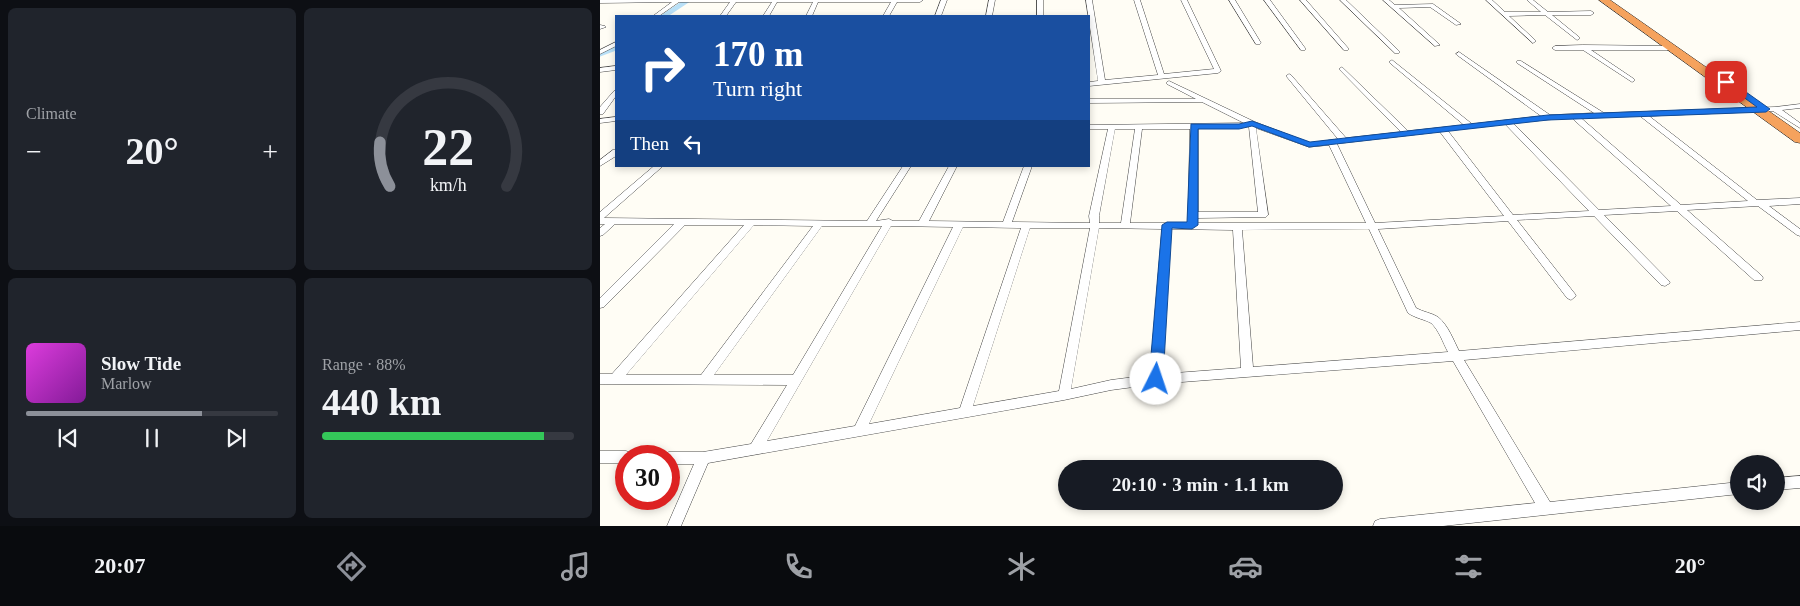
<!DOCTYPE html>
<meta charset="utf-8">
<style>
:root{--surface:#171b24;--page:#20242c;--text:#f1f3f6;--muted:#9ea1a6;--line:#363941;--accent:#8c9099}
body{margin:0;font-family:"Times New Roman",serif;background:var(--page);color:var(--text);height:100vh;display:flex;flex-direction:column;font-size:19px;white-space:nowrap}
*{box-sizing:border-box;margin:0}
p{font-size:16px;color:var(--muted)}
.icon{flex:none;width:28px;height:28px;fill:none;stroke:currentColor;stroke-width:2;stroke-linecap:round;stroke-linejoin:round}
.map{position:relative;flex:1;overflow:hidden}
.side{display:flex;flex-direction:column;gap:8px;padding:8px;background:#0d0f14;width:600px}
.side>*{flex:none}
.banner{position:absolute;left:15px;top:15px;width:475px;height:152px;border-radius:0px;box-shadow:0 2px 8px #0003;background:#1a4fa0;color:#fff;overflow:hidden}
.controls{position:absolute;left:1130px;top:455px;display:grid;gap:10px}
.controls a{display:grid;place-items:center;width:55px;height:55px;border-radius:50%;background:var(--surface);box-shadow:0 2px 8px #0003;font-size:25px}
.speed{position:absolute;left:15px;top:445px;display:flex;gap:10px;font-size:25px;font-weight:700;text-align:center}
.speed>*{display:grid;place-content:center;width:65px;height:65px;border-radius:50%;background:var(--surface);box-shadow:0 2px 8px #0003;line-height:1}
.speed .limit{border:8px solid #d22;background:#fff;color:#111}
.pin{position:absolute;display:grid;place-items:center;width:42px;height:42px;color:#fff;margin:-21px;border-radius:10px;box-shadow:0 2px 8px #0006}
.me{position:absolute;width:55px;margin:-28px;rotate:4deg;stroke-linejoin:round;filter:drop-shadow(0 0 4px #0008)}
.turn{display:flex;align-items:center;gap:18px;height:105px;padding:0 15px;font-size:22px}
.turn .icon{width:65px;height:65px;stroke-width:2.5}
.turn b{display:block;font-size:35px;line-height:42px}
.then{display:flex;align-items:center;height:48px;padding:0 15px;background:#0003;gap:10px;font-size:19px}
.big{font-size:38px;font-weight:700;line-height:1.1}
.side .card{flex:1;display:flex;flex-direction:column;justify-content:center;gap:8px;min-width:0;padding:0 18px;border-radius:8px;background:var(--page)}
.side .dial{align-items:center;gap:0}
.dial svg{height:130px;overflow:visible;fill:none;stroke:var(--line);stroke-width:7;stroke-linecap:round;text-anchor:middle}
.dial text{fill:var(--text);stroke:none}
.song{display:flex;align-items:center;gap:15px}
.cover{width:60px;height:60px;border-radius:8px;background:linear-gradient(135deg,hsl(300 70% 55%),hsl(290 70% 35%))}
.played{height:5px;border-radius:2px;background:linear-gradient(90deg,var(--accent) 70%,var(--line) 70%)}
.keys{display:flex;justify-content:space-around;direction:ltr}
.heat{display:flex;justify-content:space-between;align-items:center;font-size:28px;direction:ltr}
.charge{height:8px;border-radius:4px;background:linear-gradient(90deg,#34c759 88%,var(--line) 0)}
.side .tiles{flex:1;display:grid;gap:8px;grid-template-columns:repeat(2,1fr)}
.trip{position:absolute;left:458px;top:460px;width:285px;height:50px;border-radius:25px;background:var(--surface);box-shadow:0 2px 8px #0003;font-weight:700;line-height:50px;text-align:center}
.menu{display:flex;height:80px;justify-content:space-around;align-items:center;background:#090b0e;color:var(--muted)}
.menu .icon{width:35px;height:35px}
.menu .active{color:var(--accent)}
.menu b{font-size:22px;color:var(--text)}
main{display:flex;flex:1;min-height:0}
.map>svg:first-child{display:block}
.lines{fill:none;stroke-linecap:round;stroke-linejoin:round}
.canal{stroke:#b9e0f7;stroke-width:5}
.street-casing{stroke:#444;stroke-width:1}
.highway-casing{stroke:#222;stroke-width:1}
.street{fill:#fff;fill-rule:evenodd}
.highway{fill:#f5a25d;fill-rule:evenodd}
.route{fill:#1a73e8;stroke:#114b97}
</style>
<main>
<section class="side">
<div class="tiles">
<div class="card"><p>Climate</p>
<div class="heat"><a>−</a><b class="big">20°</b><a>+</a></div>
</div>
<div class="card dial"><svg viewBox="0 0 100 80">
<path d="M14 69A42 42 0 1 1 86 69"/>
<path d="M14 69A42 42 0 0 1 8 42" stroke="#8c9099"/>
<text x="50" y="56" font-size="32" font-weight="700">22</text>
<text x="50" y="72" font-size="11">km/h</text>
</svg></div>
<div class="card">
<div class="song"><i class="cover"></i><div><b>Slow Tide</b><p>Marlow</p></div></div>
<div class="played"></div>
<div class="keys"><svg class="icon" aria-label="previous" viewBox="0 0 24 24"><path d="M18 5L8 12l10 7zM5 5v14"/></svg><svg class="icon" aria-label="pause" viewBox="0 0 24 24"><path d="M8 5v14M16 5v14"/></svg><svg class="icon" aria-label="next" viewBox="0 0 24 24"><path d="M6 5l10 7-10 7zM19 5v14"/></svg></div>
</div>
<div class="card"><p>Range · 88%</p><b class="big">440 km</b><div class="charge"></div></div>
</div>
</section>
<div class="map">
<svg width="1200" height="526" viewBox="0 0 1200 526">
<rect width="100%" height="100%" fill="#fffdf5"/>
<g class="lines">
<path class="canal" d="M64 16 88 0
M0 54 16 48"/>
<defs>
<path id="street" d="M0 0H323L320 2H297L289 16H283L291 2H218L212 16H206L213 2H177L169 16H163L172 2H136L126 16H120L130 2H79L59 16H53L72 2 0 3Z
M341 0H347L341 16H335Z
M389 0H395L392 16H386Z
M437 0H443V16H437Z
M486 0H492L505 80 558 75 534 0H540L564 74 614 69 581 0H587L621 71 618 73 489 86V82L498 81Z
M629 0H635L661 43 660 44H656Z
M664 0H670L705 48V50H701Z
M700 0H706L748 48V50H744Z
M740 0H746L799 51V53H795Z
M783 0H789L795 5 833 4 861 24 856 25 830 7 799 8 840 45 835 46Z
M886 0H892L905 12H941L927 0H933L948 12 991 11 994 13 991 15H952L979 37V39L977 40 945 15 909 16 935 40 936 41 933 43Z
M0 25 5 26 6 27 0 29Z
M16 42V46L0 54V50Z
M983 45 1071 46 1074 48 1071 50H991L1034 79V81L1032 82 983 50H955L952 48 955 46Z
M859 52 950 115 994 113 917 63V61H921L1004 113 1175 107 1200 104V108L1182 110 1200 123V128L1173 111 1049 116 1157 200 1200 198V204L1169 206 1200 229V236L1197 235 1158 206 1087 210 1162 276 1163 278 1162 280H1154L1077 211 1004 215 1069 281 1070 283 1065 286 1061 285 994 216 917 220 975 294 976 296 971 300 967 298 908 221 778 229 816 308C823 312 832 313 838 317 848 325 854 341 859 351L1200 322V330L864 360 950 502 1139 482V494L843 526H773L775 521 780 519 935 503 853 361 556 384 511 390 464 400 108 463 81 526H67L94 464H69V456H63L64 454 69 452H103L151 444 187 385 0 384V374H12L144 225H85L4 307 0 308V298L74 224H15L3 235 0 236V228L5 224H0V212L54 166H63L4 218 267 221 303 166H311L276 221 289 219 293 221H319L349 166H357L329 221 403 222 424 166H432L412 222 490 223 489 216 508 129H489V125L644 123 602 102 489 103V99H596L567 84V82L569 81 655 122 710 143 738 139 687 77 686 76 689 74 691 75 746 138 801 132 740 70 739 69 742 67 808 131 864 125 790 63 789 62 792 60 872 124 941 116 857 55 856 54ZM1040 116 1148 201 1081 205 981 118ZM974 118V120L1071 206 999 210 913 123ZM905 124 989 211 913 215 848 131ZM649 127 658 212H598V129ZM656 128 709 147 729 145 766 223H530L542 129H590L588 220 590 222H596L598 218 666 217 668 215ZM515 129H535L521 223H499V216ZM840 132 904 216 775 223 737 144ZM154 225 213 226 101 375H26ZM222 226H282L193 375H114ZM291 226 353 227 255 426 167 441ZM363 227 421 228 360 408 269 424ZM430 228H490L459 391 373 406ZM499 228 562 229 550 375 511 380 471 389ZM571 229 633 230 641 368 562 374ZM769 229 808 313C815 318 826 320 831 323 839 330 843 343 848 352L653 367 642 230Z
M16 66V70L0 72V68Z
M16 90V96L3 114H0V107L14 91Z
M16 117V121L0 123V119Z
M13 150H16V156L0 166V160Z
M0 451H26L31 453 32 456H26V463H0Z
M1200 476V488L1176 490V478Z"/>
<path id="highway" d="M999 0H1010L1200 133V143L1195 142Z"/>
</defs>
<use href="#street" class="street-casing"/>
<use href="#highway" class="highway-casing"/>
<use href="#street" class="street"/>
<use href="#highway" class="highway"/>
</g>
<path class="route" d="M1124 80H1129L1170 109 1166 112 948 120 709 147 652 126 639 129H598V225L592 229 572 228 563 379 561 383 556 384 551 383 549 379 562 225 567 222H587L591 124H639L652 121 710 142 948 115 1157 107 1124 83Z"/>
</svg>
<div class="controls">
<a><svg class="icon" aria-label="sound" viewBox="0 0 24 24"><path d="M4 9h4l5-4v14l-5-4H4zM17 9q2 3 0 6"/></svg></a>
</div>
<div class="speed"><div class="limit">30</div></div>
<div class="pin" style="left:1126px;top:82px;background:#d93025"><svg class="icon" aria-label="arrive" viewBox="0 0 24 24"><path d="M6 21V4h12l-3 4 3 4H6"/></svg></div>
<svg class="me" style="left:556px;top:379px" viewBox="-20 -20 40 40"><circle r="19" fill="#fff"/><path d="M0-13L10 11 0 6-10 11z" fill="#1a73e8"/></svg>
<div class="trip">20:10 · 3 min · 1.1 km</div>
<div class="banner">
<div class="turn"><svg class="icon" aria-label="right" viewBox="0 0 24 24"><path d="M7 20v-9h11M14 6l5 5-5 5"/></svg><div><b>170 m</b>Turn right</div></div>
<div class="then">Then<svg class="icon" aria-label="left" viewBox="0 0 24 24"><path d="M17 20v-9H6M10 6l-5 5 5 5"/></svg></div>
</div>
</div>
</main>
<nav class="menu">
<b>20:07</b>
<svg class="icon active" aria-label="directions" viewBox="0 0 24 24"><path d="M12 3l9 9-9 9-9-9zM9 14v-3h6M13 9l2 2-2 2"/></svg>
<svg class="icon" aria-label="music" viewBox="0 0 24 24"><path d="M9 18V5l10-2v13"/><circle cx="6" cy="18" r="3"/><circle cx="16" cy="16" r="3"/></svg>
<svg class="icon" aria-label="phone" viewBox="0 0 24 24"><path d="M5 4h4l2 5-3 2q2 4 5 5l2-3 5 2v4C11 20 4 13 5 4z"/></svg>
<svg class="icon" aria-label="climate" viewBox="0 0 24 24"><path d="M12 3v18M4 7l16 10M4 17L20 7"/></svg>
<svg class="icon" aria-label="car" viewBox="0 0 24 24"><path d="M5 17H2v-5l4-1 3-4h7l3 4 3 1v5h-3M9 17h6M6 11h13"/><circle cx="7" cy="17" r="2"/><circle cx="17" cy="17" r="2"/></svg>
<svg class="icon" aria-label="filters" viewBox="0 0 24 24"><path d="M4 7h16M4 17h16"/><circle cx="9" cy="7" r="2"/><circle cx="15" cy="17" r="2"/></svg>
<b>20°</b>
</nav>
